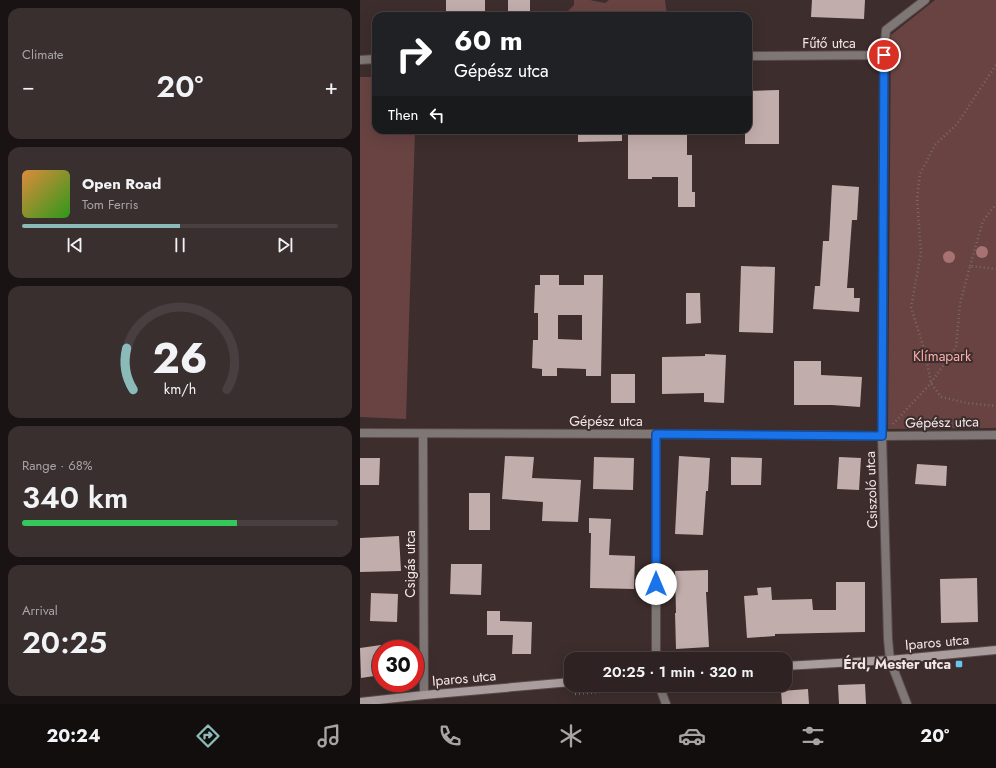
<!DOCTYPE html>
<meta charset="utf-8">
<style>
:root{--surface:#2e2222;--page:#3a2f2f;--text:#f1f3f6;--muted:#a7a4a5;--line:#493f40;--accent:#8bbbb9}
body{margin:0;font-family:Jost,sans-serif;background:var(--page);color:var(--text);height:100vh;display:flex;flex-direction:column;font-size:15px;white-space:nowrap}
*{box-sizing:border-box;margin:0}
p{font-size:13px;color:var(--muted)}
.icon{flex:none;width:22px;height:22px;fill:none;stroke:currentColor;stroke-width:2;stroke-linecap:round;stroke-linejoin:round}
.map{position:relative;flex:1;overflow:hidden}
.panel{display:flex;flex-direction:column;gap:8px;padding:8px;background:#191313;width:360px}
.panel>*{flex:none}
.guide{position:absolute;left:12px;top:12px;width:380px;height:122px;border-radius:12px;box-shadow:0 4px 16px #0002,0 0 0 1px var(--line);background:#202124;color:#fff;overflow:hidden}
.speed{position:absolute;left:12px;top:640px;display:flex;gap:8px;font-size:20px;font-weight:700;text-align:center}
.speed>*{display:grid;place-content:center;width:52px;height:52px;border-radius:50%;background:var(--surface);box-shadow:0 4px 16px #0002,0 0 0 1px var(--line);line-height:1}
.speed .limit{border:6px solid #d22;background:#fff;color:#111}
.pin{position:absolute;display:grid;place-items:center;width:34px;height:34px;color:#fff;margin:-17px;border:2px solid #fff;border-radius:50%;box-shadow:0 1px 4px #0007}
.me{position:absolute;width:44px;margin:-22px;rotate:0deg;stroke-linejoin:round;filter:drop-shadow(0 0 3px #0008)}
.turn{display:flex;align-items:center;gap:14px;height:84px;padding:0 16px;font-size:18px}
.turn .icon{width:52px;height:52px;stroke-width:2.5}
.turn b{display:block;font-size:28px;line-height:34px}
.then{display:flex;align-items:center;height:38px;padding:0 16px;background:#0003;gap:8px;font-size:15px}
.big{font-size:30px;font-weight:600;line-height:1.1}
.panel .card{flex:1;display:flex;flex-direction:column;justify-content:center;gap:6px;min-width:0;padding:0 14px;border-radius:12px;background:var(--page)}
.panel .dial{align-items:center;gap:0}
.dial svg{height:104px;overflow:visible;fill:none;stroke:var(--line);stroke-width:7;stroke-linecap:round;text-anchor:middle}
.dial text{fill:var(--text);stroke:none}
.song{display:flex;align-items:center;gap:12px}
.cover{width:48px;height:48px;border-radius:6px;background:linear-gradient(135deg,hsl(30 70% 55%),hsl(110 70% 35%))}
.played{height:4px;border-radius:2px;background:linear-gradient(90deg,var(--accent) 50%,var(--line) 50%)}
.keys{display:flex;justify-content:space-around;direction:ltr}
.heat{display:flex;justify-content:space-between;align-items:center;font-size:22px;direction:ltr}
.charge{height:6px;border-radius:3px;background:linear-gradient(90deg,#34c759 68%,var(--line) 0)}
.trip{position:absolute;left:204px;top:652px;width:228px;height:40px;border-radius:12px;background:var(--surface);box-shadow:0 4px 16px #0002,0 0 0 1px var(--line);font-weight:600;line-height:40px;text-align:center}
.tabs{display:flex;height:64px;justify-content:space-around;align-items:center;background:#120e0e;color:var(--muted)}
.tabs .icon{width:28px;height:28px}
.tabs .selected{color:var(--accent)}
.tabs b{font-size:18px;color:var(--text)}
main{display:flex;flex:1;min-height:0}
.map>svg:first-child{display:block}
.green{fill:#684342}
.building{fill:#c1adac;fill-rule:evenodd}
.lines{fill:none;stroke-linecap:round;stroke-linejoin:round}
.street-casing{stroke:#5a4b4b;stroke-width:10}
.secondary-casing{stroke:#5a4b4b;stroke-width:10}
.path{stroke:#796a6a;stroke-width:2.5;stroke-dasharray:1 3;stroke-linecap:butt}
.street{stroke:#7f7676;stroke-width:8}
.secondary{stroke:#aa9d9d;stroke-width:8}
.tree{fill:#a67372}
.route-casing{stroke:#114b97;stroke-width:10}
.route{stroke:#1a73e8;stroke-width:7}
.poi-dot{fill:#67c4ef;stroke:#3d2d2d;stroke-width:1.5}
.labels{text-anchor:middle;dominant-baseline:central;stroke-width:4;stroke-linejoin:round;paint-order:stroke}
.street-label{font-size:14px;fill:#f2e7e7;stroke:#3d2d2d}
.park-label{font-size:14px;fill:#fcadab;stroke:#3d2d2d}
.poi-label{font-size:14px;font-weight:bold;fill:#f2e7e7;stroke:#3d2d2d;text-anchor:end}
</style>
<main>
<section class="panel">
<div class="card"><p>Climate</p>
<div class="heat"><a>−</a><b class="big">20°</b><a>+</a></div>
</div>
<div class="card">
<div class="song"><i class="cover"></i><div><b>Open Road</b><p>Tom Ferris</p></div></div>
<div class="played"></div>
<div class="keys"><svg class="icon" aria-label="previous" viewBox="0 0 24 24"><path d="M18 5L8 12l10 7zM5 5v14"/></svg><svg class="icon" aria-label="pause" viewBox="0 0 24 24"><path d="M8 5v14M16 5v14"/></svg><svg class="icon" aria-label="next" viewBox="0 0 24 24"><path d="M6 5l10 7-10 7zM19 5v14"/></svg></div>
</div>
<div class="card dial"><svg viewBox="0 0 100 80">
<path d="M14 69A42 42 0 1 1 86 69"/>
<path d="M14 69A42 42 0 0 1 9 37" stroke="#8bbbb9"/>
<text x="50" y="56" font-size="32" font-weight="700">26</text>
<text x="50" y="72" font-size="11">km/h</text>
</svg></div>
<div class="card"><p>Range · 68%</p><b class="big">340 km</b><div class="charge"></div></div>
<div class="card"><p>Arrival</p><b class="big">20:25</b></div>
</section>
<div class="map">
<svg width="636" height="704" viewBox="0 0 636 704">
<rect width="100%" height="100%" fill="#3d2d2d"/>
<path class="green" d="M214 0H230L245 3 249 0H305L307 16H203L214 5Z
M575 0H636V428L528 429 531 35Z
M0 77H16V130H55L46 419 0 417Z"/>
<path class="building" d="M86 0H125V16H86Z
M148 0H170V16H148Z
M452 0H505L504 19 451 17Z
M419 90V144H385V130H388V91Z
M218 130H262V141L218 142Z
M268 130H327V155H332V192H335V207H318V177H292V179H268Z
M472 185 499 187 497 220H492L487 288H494V298H500L499 312 453 309 455 286H460L463 241H469Z
M381 266 415 267 413 333 379 332Z
M180 275H199V285H224V275H243L241 376H226V369L197 368V376H182V369L172 368 173 340H178V313H174L175 285H180ZM198 315H222V340L198 339Z
M326 293H340L341 323 326 324Z
M345 354 366 355 364 403 344 402V393L302 394V357L345 356Z
M434 361H461V375L502 377 500 407 472 405H434Z
M251 374H275V403H251Z
M145 456 174 457 172 478 221 480 218 522 182 521 183 502 142 499Z
M319 456 350 458 348 491H346L343 535 315 534Z
M234 457 274 458 273 490 233 489Z
M371 457 402 458 401 485H371Z
M479 457 501 458 499 490 477 489Z
M0 458H20L19 485H0Z
M557 464 587 466 586 486 555 484Z
M109 493H130V530H109Z
M229 518 251 519 249 555 275 556 274 589 230 588 231 533H229Z
M39 536 41 571 0 572V538Z
M91 564H122L121 595 90 594Z
M348 570V592H346L349 647 316 649 315 613H316L315 571Z
M617 578 618 622 581 623 580 579Z
M476 582H505V632L415 634V636L387 638 384 596 398 595 397 588 411 587 412 600 452 599 453 610H476Z
M11 593 38 594 37 622 10 621Z
M127 611H140V621L172 622 171 654H152L153 635H127Z
M21 645V675L1 678 0 648Z
M505 684 506 704H479L478 685Z
M448 689 449 704H422L421 691Z"/>
<g class="lines">
<defs>
<path id="street" d="M524 55 522 436 528 639 530 660 547 704
M388 56 524 55 526 30 565 0
M0 60 16 59
M0 433 296 434 522 436 636 435
M63 434 64 695
M296 659V434
M299 685 306 704"/>
<path id="secondary" d="M425 666 530 660 636 650
M0 702 64 695 211 682"/>
</defs>
<use href="#street" class="street-casing"/>
<use href="#secondary" class="secondary-casing"/>
<path class="path" d="M636 65 597 124 575 145 560 174 557 198 561 253 551 307 565 352 571 383 581 397 607 403 636 406
M610 266 623 221 636 204
M533 424 571 383 596 347 600 304 610 266 636 269
M310 686 324 685
M215 694 290 688"/>
<use href="#street" class="street"/>
<use href="#secondary" class="secondary"/>
</g>
<g class="tree">
<circle cx="622" cy="252" r="6"/>
<circle cx="589" cy="257" r="6"/>
</g>
<g class="lines">
<defs>
<path id="route" d="M296 584V434L522 436 524 55"/>
</defs>
<use href="#route" class="route-casing"/>
<use href="#route" class="route"/>
</g>
<rect class="poi-dot" x="595" y="660" width="8" height="8" rx="2"/>
<g class="labels">
<g class="street-label">
<text x="469" y="43">Fűtő utca</text>
<text x="246" y="421">Gépész utca</text>
<text transform="translate(582 422) rotate(-1)">Gépész utca</text>
<text transform="translate(511 490) rotate(-92)">Csiszoló utca</text>
<text transform="translate(50 564) rotate(-90)">Csigás utca</text>
<text transform="translate(577 642) rotate(-5)">Iparos utca</text>
<text transform="translate(104 678) rotate(-5)">Iparos utca</text>
</g>
<g class="park-label">
<text x="582" y="356">Klímapark</text>
</g>
<g class="poi-label">
<text x="591" y="664">Érd, Mester utca</text>
</g>
</g>
</svg>
<div class="speed"><div class="limit">30</div></div>
<div class="pin" style="left:524px;top:55px;background:#d93025"><svg class="icon" aria-label="arrive" viewBox="0 0 24 24"><path d="M6 21V4h12l-3 4 3 4H6"/></svg></div>
<svg class="me" style="left:296px;top:584px" viewBox="-20 -20 40 40"><circle r="19" fill="#fff"/><path d="M0-13L10 11 0 6-10 11z" fill="#1a73e8"/></svg>
<div class="trip">20:25 · 1 min · 320 m</div>
<div class="guide">
<div class="turn"><svg class="icon" aria-label="right" viewBox="0 0 24 24"><path d="M7 20v-9h11M14 6l5 5-5 5"/></svg><div><b>60 m</b>Gépész utca</div></div>
<div class="then">Then<svg class="icon" aria-label="left" viewBox="0 0 24 24"><path d="M17 20v-9H6M10 6l-5 5 5 5"/></svg></div>
</div>
</div>
</main>
<nav class="tabs">
<b>20:24</b>
<svg class="icon selected" aria-label="directions" viewBox="0 0 24 24"><path d="M12 3l9 9-9 9-9-9zM9 14v-3h6M13 9l2 2-2 2"/></svg>
<svg class="icon" aria-label="music" viewBox="0 0 24 24"><path d="M9 18V5l10-2v13"/><circle cx="6" cy="18" r="3"/><circle cx="16" cy="16" r="3"/></svg>
<svg class="icon" aria-label="phone" viewBox="0 0 24 24"><path d="M5 4h4l2 5-3 2q2 4 5 5l2-3 5 2v4C11 20 4 13 5 4z"/></svg>
<svg class="icon" aria-label="climate" viewBox="0 0 24 24"><path d="M12 3v18M4 7l16 10M4 17L20 7"/></svg>
<svg class="icon" aria-label="car" viewBox="0 0 24 24"><path d="M5 17H2v-5l4-1 3-4h7l3 4 3 1v5h-3M9 17h6M6 11h13"/><circle cx="7" cy="17" r="2"/><circle cx="17" cy="17" r="2"/></svg>
<svg class="icon" aria-label="filters" viewBox="0 0 24 24"><path d="M4 7h16M4 17h16"/><circle cx="9" cy="7" r="2"/><circle cx="15" cy="17" r="2"/></svg>
<b>20°</b>
</nav>
